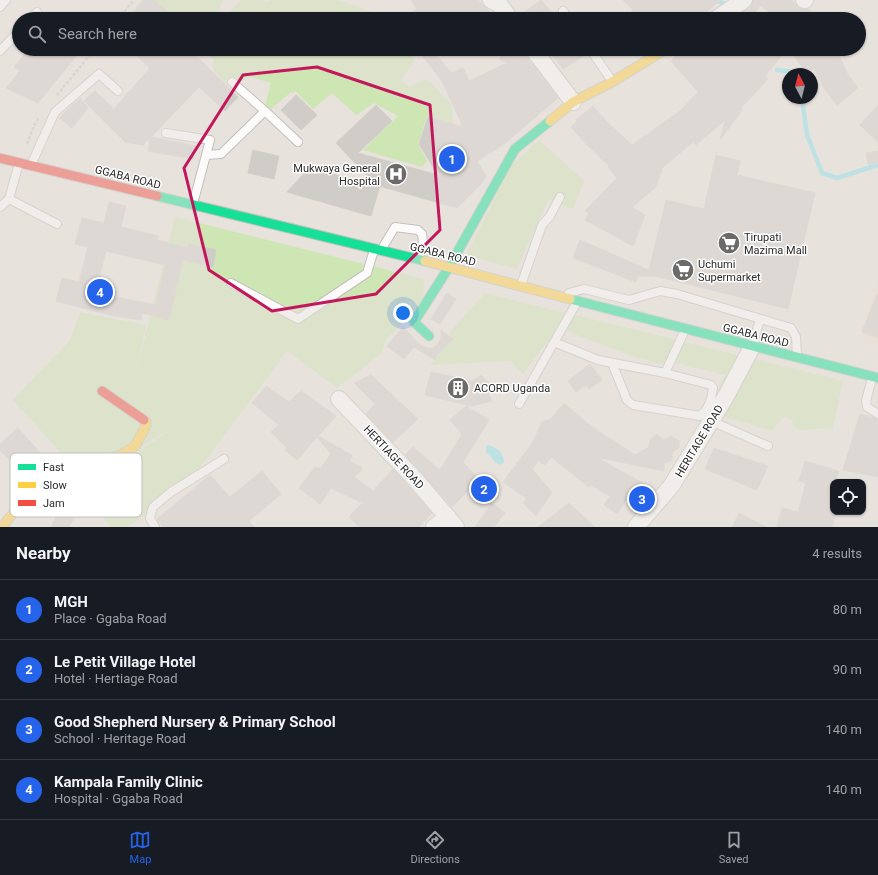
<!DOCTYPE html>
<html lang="en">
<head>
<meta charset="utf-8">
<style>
	body { margin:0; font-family:Roboto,sans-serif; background:#20242c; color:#f1f3f6 }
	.controls { position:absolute; right:12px; bottom:12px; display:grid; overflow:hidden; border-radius:8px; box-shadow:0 1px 3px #0004 }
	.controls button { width:36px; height:36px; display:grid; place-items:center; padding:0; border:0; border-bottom:1px solid #363941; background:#171b24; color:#f1f3f6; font:20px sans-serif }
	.compass { position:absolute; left:782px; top:68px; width:36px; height:36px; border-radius:50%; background:#171b24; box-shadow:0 1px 3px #0004; rotate:353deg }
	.you { position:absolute; left:403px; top:313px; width:14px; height:14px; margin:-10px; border:3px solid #fff; border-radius:50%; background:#1a73e8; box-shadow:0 0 0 6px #1a73e833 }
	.badge { display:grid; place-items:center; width:26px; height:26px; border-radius:50%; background:#2563eb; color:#fff; font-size:13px; font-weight:700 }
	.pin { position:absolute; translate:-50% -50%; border:2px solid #fff; box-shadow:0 1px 4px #0006 }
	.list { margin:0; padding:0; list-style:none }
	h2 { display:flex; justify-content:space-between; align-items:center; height:52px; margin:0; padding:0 16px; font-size:17px }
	h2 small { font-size:13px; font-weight:400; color:#9ea1a6 }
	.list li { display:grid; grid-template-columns:26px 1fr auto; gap:12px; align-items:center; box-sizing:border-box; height:60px; padding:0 16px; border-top:1px solid #363941 }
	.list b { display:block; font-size:15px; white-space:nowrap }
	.list p { margin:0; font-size:13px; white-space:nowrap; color:#9ea1a6 }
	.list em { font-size:13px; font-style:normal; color:#9ea1a6 }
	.icon { flex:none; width:22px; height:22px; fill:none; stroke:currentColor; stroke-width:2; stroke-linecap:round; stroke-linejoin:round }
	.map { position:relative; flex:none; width:878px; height:527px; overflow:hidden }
	.search { position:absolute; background:#171b24; box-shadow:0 1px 3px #0004; left:12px; right:12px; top:12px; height:44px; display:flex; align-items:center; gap:10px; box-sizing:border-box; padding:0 14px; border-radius:22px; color:#9ea1a6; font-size:15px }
	.sheet { height:292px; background:#171b24 }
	nav { display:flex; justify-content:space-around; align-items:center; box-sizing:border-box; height:56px; border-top:1px solid #363941; background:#171b24; font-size:11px; color:#9ea1a6 }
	nav a { display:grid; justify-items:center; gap:2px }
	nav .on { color:#2563eb }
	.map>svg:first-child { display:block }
</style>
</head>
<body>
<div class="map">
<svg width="878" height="527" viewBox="0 0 878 527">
	<rect width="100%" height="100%" fill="#e8e2dd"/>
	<path fill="#ece0d1" d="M878 280V346L857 339Z"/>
	<path fill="#cee5b4" d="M142 0H223L215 19H125Z
		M241 0H263L268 3 271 0H339L390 19H223Z
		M204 49H403L415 60 401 80 409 87 427 79 451 104 453 123 427 116 418 144 427 161 422 167 363 150 398 116 374 103 356 115 332 93 313 109 296 92 290 93 271 109 265 106 271 83 248 76 232 89 213 70 214 59 204 51Z
		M539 140 584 181 573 209 548 200 517 269 466 255 511 166Z
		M175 217 424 279 423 302 385 341 382 353 337 388 287 351 184 489 127 527H110L83 488 164 434 149 421 162 433 83 486 60 452 13 400 70 340 80 312 146 325 135 377Z
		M485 293 565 313 557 329 523 374 511 361 430 365 452 339 450 332Z
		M575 315 843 381 833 428 800 430 792 425 793 420 783 417 772 431 722 416 726 405 714 395 725 375 673 362 660 364 632 356 566 331Z"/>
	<path fill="#8ce1ee" d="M489 445C498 448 503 452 504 462L501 465 496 463 486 452V446Z"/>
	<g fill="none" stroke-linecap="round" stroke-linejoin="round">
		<path stroke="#8ce1ee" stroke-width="4.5" d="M716 0 728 6
			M777 70 794 72 795 74
			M802 98 807 135 822 173 837 178 878 165"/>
	</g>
	<path fill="#d0ccc8" stroke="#d3ceca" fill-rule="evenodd" d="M144 0H154L176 19H143L134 12Z
		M411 0H478L497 19H450L444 13 436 19H402L417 9Z
		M541 0 557 19H519V16Z
		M623 0H720L699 19H621L633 10Z
		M753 0H792L799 8 808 9 821 19H776L761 5 750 19H733L750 8Z
		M29 49H82L38 103 6 88 20 71 14 67Z
		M129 49H189L238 97 225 111 199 87 151 137 196 146 193 159 148 151 150 138 143 145 125 142 84 101 95 91 114 109 150 68Z
		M417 49H432L451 73 463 68 469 81 507 63 500 60V53L508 49H524L525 55 558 98 504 144 477 161 486 176 482 183 457 208 376 185 336 143 376 105 392 121 358 153 438 175 419 144 428 117 463 127 442 81Z
		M548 49H585L587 54 563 69Z
		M678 49H787L765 76 768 79 741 108 743 109 720 140 725 120 696 145 693 142 661 169 662 171 655 188 632 207 645 215 633 246 585 220 589 213 585 211 617 178 608 167 609 166 586 144 571 127 577 121 576 120 593 106 607 122 632 145 680 111 698 92 671 61 677 55Z
		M788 49H836L848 75 858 88 837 105 825 90 814 68 808 74Z
		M296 95 317 115 301 130 281 110Z
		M80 98 88 108 72 128 59 118Z
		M878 105V142L860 125Z
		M253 150 279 156 274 179 248 173Z
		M878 151V163L868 164 866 153Z
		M716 155 740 161 737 175 815 193 788 309 655 276H638L636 282 573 258 580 240 649 270 666 200 704 209Z
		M309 168 380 186 371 216 287 192Z
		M109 202 126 206 121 227 158 236 157 240 188 248 189 244 216 250 213 267 183 260 169 320 142 313 141 320 110 315 56 301 62 278 79 282 88 247 75 244 82 218 104 223ZM106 251 165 265 156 305 115 297 116 291 107 289 109 281 99 278Z
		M447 293 456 299 440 324 431 319Z
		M877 294H878V338L862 332Z
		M403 327 420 345 427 348H433L438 344 441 338V330L453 339 437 355 435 360 414 347 404 359 387 346Z
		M590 364 602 380 589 389 586 385 576 392 568 381Z
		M431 372 472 381 481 375 490 384 488 392 492 401 472 406 425 395Z
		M371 375 418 419 393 442 366 414 375 404 354 383Z
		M266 386 289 402 301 391 336 416 318 436 352 455 350 461 363 469 354 477 373 491 393 469 432 513 419 527H359L349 517 362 503 331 488 320 504 299 488 315 467 320 469 331 454 317 437 297 460 285 450 287 448 271 432 279 425 252 403Z
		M564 403 592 427 635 455 649 447 650 439 657 435 664 440 671 436 679 441V448L672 452V460L664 463V471L596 457 655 490 642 505 628 497 617 514 604 505 610 496 591 485 589 487 551 457 545 465 538 461 532 469 552 492 536 516 523 503 527 499 503 482 533 442 542 422 551 419Z
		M466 406 489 420 463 462 479 480 452 507 405 455 413 447 440 470 462 434 450 420Z
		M860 414 878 419V477L843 470Z
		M18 428 45 458 25 476 0 450V444Z
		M714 448 768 466 757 490 705 469Z
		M805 461 839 471 836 482H833V512H836L832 527H777L782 508 798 512 806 483 799 481Z
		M262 471 281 494 249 521 254 527H163L157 519 210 475 230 497Z
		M64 488 77 496 67 512 75 516 69 527H51L56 517 51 514Z
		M492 503 505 513 494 527H475Z
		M569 503 595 527H538Z
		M739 513 766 527H732Z"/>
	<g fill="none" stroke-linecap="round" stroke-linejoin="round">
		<g stroke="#c1bfbf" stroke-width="10">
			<path id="lane" d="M0 7 6 0
				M563 11 569 19
				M31 19 37 12
				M590 49 612 81
				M0 51 19 31
				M232 82 265 111
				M166 133 210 140 193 204
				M206 155 221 154 265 111 298 142
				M31 165 55 112 99 74 118 91
				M9 199 57 224
				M0 207 9 199 19 163
				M381 250 395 227 418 230 422 234 423 242 419 259
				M231 283 298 319 367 273 374 250
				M521 285 542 225 550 216 560 197
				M569 293 584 289 629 300 660 291 677 294 791 328 796 337 797 356
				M554 342 598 360 665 373 711 385 713 388C712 398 708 410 700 416L633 405 627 400 612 363
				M752 347 760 319
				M665 373 685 330
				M872 378 866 401 867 407 878 414
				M519 404 577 302
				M711 421 768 446
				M155 527 150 518 153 507 171 492 224 459"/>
		</g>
		<g stroke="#c1bfbf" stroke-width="18">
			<path id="street" d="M491 0 500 5 510 19
				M804 0H805
				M716 19 744 0
				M533 49 573 102
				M339 399 415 479 456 527
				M434 527 448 517
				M636 527 672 485 725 398 752 347"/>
		</g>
		<g stroke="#c1bfbf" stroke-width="11">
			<path id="fast" d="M157 196 425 261
				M570 299 878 378
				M429 336 414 322 449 267 515 149 550 121"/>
		</g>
		<g stroke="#c1bfbf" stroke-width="11">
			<path id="slow" d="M550 121 573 102 612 82 666 49
				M425 261 570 299
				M2 527 28 495 59 471 75 470 121 455 135 446 146 426V422L144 420"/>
		</g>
		<g stroke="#c1bfbf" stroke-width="11">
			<path id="jam" d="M0 158 157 196
				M102 391 144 420"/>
		</g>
		<path stroke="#c6c5c5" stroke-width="2.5" stroke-dasharray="3 2" stroke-linecap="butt" d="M118 19 134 0
			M57 95 95 49
			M27 144 34 125 39 118"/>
		<use href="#lane" stroke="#fcfbfa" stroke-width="8"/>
		<use href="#street" stroke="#fcfbfa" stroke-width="16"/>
		<use href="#fast" stroke="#16e098" stroke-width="9"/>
		<use href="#slow" stroke="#ffcf43" stroke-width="9"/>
		<use href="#jam" stroke="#f24e42" stroke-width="9"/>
	</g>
	<path d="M0 0H878V527H0ZM317 67 430 105 440 230 376 294 272 311 209 270 184 168 243 75Z" fill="#e8e2dd" fill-opacity=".55" fill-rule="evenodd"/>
	<path fill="none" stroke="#c2185b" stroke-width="3" stroke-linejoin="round" d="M317 67 430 105 440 230 376 294 272 311 209 270 184 168 243 75Z"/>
	<defs>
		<g id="hospital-disc" transform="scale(1.15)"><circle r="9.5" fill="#6c6a68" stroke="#fff"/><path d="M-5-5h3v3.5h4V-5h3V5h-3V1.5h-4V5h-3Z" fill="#fff"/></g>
		<g id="supermarket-disc" transform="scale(1.15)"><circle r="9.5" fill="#6c6a68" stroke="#fff"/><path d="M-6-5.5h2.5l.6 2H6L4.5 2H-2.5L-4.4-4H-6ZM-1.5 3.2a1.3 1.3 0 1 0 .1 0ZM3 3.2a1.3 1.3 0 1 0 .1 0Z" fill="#fff"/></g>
		<g id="building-disc" transform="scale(1.15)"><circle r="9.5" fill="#6c6a68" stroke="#fff"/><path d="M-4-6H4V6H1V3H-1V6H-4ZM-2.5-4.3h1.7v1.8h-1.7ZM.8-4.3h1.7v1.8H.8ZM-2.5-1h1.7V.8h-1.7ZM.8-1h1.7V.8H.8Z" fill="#fff"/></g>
	</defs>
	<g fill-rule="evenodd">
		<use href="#hospital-disc" x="396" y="174"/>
		<use href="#supermarket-disc" x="729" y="243"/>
		<use href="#supermarket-disc" x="683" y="270"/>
		<use href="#building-disc" x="458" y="388"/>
	</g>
	<g text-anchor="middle" stroke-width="3" stroke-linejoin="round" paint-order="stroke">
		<g font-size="11" fill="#292929" stroke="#fff" text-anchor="start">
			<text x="380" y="172" text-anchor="end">Mukwaya General<tspan x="380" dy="13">Hospital</tspan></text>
			<text x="744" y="241">Tirupati<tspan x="744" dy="13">Mazima Mall</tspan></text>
			<text x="698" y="268">Uchumi<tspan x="698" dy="13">Supermarket</tspan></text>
			<text x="474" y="392">ACORD Uganda</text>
		</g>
		<g font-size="11" fill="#292929" stroke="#fff">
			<text transform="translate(128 177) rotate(14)" y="4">GGABA ROAD</text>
			<text transform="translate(443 254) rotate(14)" y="4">GGABA ROAD</text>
			<text transform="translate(756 335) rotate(14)" y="4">GGABA ROAD</text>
			<text transform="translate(699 441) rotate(-59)" y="4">HERITAGE ROAD</text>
			<text transform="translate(394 457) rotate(47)" y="4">HERTIAGE ROAD</text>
		</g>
	</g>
	<rect x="10" y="453" width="132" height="64" rx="6" fill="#fff" stroke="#bfbfbf" stroke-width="1"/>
	<rect x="18" y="464" width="18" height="6" fill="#16e098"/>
	<rect x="18" y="482" width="18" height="6" fill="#ffcf43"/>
	<rect x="18" y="500" width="18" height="6" fill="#f24e42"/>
	<g font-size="11" fill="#292929">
		<text x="43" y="471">Fast</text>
		<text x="43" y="489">Slow</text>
		<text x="43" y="507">Jam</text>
	</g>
</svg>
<div class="controls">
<button><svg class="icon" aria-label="locate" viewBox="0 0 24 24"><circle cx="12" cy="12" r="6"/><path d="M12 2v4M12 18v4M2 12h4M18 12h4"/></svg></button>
</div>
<svg class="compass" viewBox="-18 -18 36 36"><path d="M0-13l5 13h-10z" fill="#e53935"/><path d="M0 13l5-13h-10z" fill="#9ea1a6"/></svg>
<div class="you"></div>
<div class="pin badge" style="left:452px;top:159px">1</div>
<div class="pin badge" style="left:484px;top:489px">2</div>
<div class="pin badge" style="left:642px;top:499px">3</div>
<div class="pin badge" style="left:100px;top:292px">4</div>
<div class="search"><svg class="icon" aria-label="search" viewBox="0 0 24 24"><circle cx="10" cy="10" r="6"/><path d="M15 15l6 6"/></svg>Search here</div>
</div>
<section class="sheet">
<h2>Nearby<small>4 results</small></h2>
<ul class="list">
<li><span class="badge">1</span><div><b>MGH</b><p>Place · Ggaba Road</p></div><em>80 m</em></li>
<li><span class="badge">2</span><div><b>Le Petit Village Hotel</b><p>Hotel · Hertiage Road</p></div><em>90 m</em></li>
<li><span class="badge">3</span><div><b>Good Shepherd Nursery &amp; Primary School</b><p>School · Heritage Road</p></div><em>140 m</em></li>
<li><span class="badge">4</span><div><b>Kampala Family Clinic</b><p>Hospital · Ggaba Road</p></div><em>140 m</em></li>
</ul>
</section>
<nav>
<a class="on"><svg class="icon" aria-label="map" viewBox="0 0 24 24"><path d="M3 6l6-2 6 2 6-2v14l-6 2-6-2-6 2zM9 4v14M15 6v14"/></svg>Map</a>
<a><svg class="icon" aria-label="directions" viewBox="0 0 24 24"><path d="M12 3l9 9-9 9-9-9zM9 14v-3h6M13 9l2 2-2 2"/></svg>Directions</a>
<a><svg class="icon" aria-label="saved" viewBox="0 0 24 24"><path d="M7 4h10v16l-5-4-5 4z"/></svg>Saved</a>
</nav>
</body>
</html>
